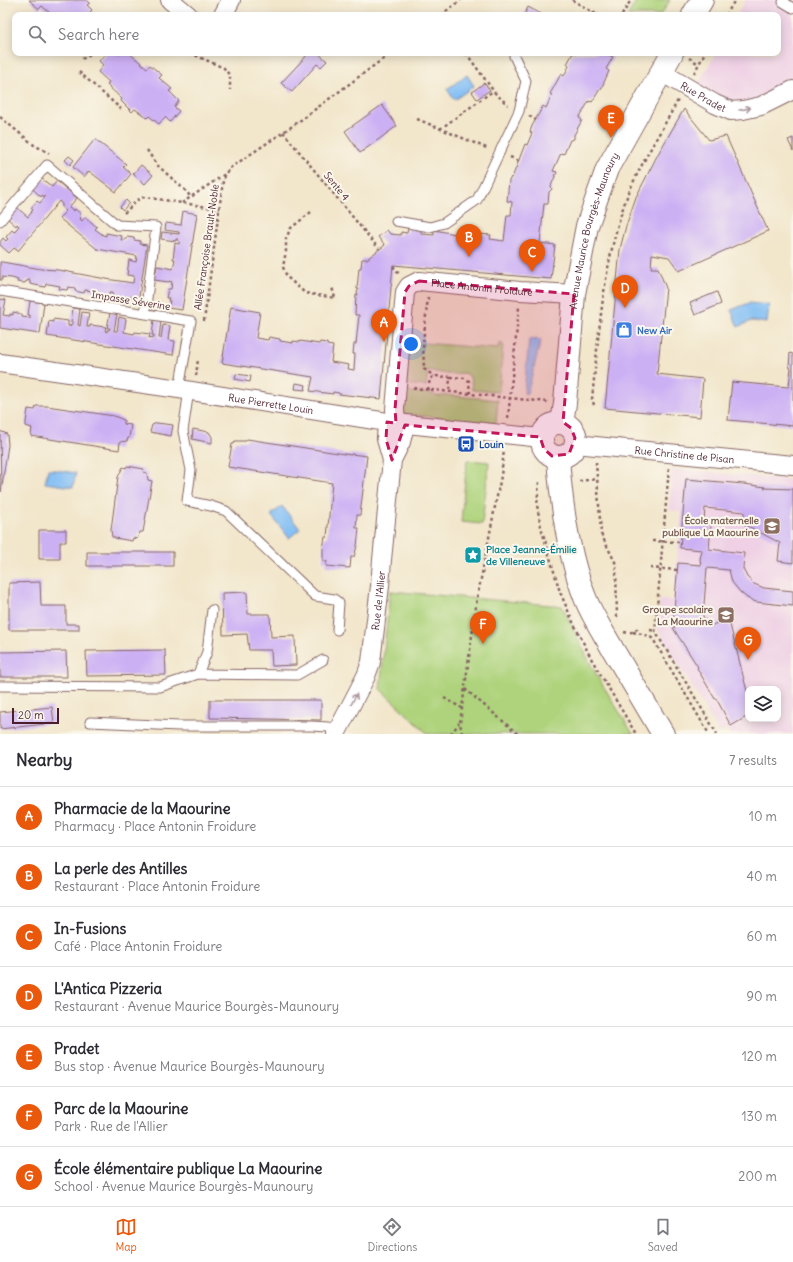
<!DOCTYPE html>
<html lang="en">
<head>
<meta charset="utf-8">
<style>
	body { margin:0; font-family:Delius,sans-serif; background:#f2f2f3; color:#2b2b33 }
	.controls { position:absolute; right:12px; bottom:12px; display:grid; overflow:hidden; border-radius:8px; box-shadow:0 2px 10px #0003 }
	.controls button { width:36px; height:36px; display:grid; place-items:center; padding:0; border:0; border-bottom:1px solid #e1e1e2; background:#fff; color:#2b2b33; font:20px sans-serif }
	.scale { position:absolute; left:12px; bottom:10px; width:47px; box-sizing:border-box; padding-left:4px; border:2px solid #4a1f2b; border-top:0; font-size:11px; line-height:14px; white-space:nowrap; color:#4a1f2b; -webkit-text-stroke:3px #fbf7ec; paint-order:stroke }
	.you { position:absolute; left:411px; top:344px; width:14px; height:14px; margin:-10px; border:3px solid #fff; border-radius:50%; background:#1a73e8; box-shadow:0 0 0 6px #1a73e833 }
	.badge { display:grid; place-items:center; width:26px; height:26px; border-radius:50%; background:#ea580c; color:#fff; font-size:13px; font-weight:700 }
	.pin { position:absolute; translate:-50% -33px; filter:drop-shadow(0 1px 2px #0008) }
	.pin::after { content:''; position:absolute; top:21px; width:14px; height:12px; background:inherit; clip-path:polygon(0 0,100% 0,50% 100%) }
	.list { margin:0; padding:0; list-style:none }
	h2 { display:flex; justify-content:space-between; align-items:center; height:52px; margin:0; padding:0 16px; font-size:17px }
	h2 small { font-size:13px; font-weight:400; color:#7c7c81 }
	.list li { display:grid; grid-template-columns:26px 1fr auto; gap:12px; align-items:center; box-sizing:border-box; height:60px; padding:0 16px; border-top:1px solid #e1e1e2 }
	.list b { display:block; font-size:15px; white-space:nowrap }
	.list p { margin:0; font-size:13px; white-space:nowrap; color:#7c7c81 }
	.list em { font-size:13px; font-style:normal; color:#7c7c81 }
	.icon { flex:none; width:22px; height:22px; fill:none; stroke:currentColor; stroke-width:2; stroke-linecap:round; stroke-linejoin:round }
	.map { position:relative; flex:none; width:793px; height:734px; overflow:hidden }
	.search { position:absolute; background:#fff; box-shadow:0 2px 10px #0003; left:12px; right:12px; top:12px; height:44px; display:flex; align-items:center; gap:10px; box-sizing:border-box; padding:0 14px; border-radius:8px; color:#7c7c81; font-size:15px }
	.sheet { height:472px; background:#fff }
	nav { display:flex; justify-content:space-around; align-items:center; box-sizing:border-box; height:56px; border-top:1px solid #e1e1e2; background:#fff; font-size:11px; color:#7c7c81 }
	nav a { display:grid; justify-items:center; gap:2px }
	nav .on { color:#ea580c }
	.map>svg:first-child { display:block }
</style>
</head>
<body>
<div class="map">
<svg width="793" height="734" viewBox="0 0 793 734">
	<rect width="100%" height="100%" fill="#fbf7ec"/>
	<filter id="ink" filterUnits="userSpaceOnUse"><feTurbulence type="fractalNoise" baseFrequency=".025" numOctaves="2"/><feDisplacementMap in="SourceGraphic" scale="8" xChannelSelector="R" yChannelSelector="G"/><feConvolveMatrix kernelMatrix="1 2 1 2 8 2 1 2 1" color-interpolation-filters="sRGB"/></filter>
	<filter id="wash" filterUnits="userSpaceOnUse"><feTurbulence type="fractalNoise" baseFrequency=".012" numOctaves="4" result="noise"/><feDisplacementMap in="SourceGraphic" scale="16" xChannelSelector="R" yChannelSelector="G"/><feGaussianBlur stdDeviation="0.9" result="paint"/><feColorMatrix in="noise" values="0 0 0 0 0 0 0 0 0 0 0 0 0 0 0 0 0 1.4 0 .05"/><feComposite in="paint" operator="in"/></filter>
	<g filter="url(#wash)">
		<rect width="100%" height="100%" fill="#f2e6cb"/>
		<path fill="#efd0e5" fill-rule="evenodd" d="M746 0H793V84L763 99 734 106 697 86 716 53H778V15H737Z
			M672 469 793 480V734H730L727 729 719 733 658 630 660 600H673L682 512 669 510ZM748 689H778V719H748Z"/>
		<path fill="#aed37c" stroke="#7c7954" d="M637 0H670L661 15H628Z
			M409 342 498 349 499 344H503L499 392 472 390C471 366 463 375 447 374 440 373 434 371 428 370L426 386 405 384Z
			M404 392C412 392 420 392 427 393 436 395 436 398 446 395L498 400 496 423 401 414Z
			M467 460 489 462 482 524 461 522Z
			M390 591 562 606 594 671 633 734H428L380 689Z"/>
		<path fill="#81bef4" stroke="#666e90" d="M467 75 474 86 454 100 447 89Z
			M749 303 769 305 767 323 751 321 738 327 731 310Z
			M529 339 541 340 527 394 524 393Z
			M48 469 76 473 73 487 45 483Z
			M282 506 300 529 289 538 271 515Z"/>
		<g id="blocks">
			<path fill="#ccb0f4" d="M29 0H87L90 3 87 5 92 10 88 15H52L42 6 39 9Z
				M528 7 543 15H524Z
				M106 53H129L147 68 150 65 162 75 159 78 172 89 169 91 179 101 174 107 179 111 170 122 165 117 159 124 149 116 147 118 135 109 132 112 121 101 122 99 107 85 109 82 98 72 103 65 99 61Z
				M309 53H318L327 61 321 67 317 64 292 92 281 83Z
				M573 53H605L613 57 606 69 609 71 601 89H600L592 102 589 101 579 118 582 120 574 135V139L570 140 564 154 561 153 553 171 557 172 551 186 552 189 549 192 548 204H544L540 243 555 245 551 279 393 265 381 399 339 394V393L333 392V394L310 391 313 377 222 363 231 307 260 312 256 338 268 340 269 337 280 339V341L293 343V341L300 342V341L319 344 320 342 327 343V345L333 346 331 362 349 365 348 369 354 370 355 354H353L354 344H356L359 315H355L356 295H358L357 292 359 289H357L359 268H361L362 259H367L385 245 378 237 387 230 390 234 401 235V232L407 233 408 228 421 229V234L434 235V230L477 238V234L491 235 490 239 504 241 507 215H511L512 202 507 201 509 181 511 177 512 178 525 144 527 145 532 133 530 132 532 126 543 106 546 108 552 95 550 94 561 74 564 76 569 66 567 64Z
				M484 83 490 90 477 99 472 92Z
				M382 105 397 126 360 153 345 131Z
				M684 109 709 140 726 136 768 231 679 271 669 257 652 254 651 268H658L666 288 657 374 703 379 700 417 605 408 620 249 626 226 636 197 658 154Z
				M793 138V151L788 140Z
				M95 139 126 164 123 167 131 174 116 192 89 171 84 177 73 167Z
				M69 156 74 160 70 165 65 160Z
				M141 165 153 175 145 184 133 174Z
				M40 177 52 187 57 181 77 198 69 207 74 211 75 209 81 214 79 216 81 218 80 219 82 221 85 217 97 227 95 229 103 235 106 236V233L122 236 121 240H124L126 239 127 237 134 238V240L140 241V244L147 245 139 297H128L127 299 112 297 113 292H110V294H108L107 296 100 295V293L94 291 85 290 84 293 75 291V288L68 287 67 290 59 289 60 286 49 284H46L45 287 30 284V280H28V281H26L25 283 17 282 18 280 12 278 2 277V280H0V262H2L41 269 58 270 106 279 133 283 134 276 127 275 129 260 136 262 137 256 97 249 59 218 66 211 62 208V204L59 201 18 251 14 248 9 253 0 245V242L3 238 6 241 8 239 6 237 12 230 14 232 19 226 17 224 16 226 6 217 15 206 28 217 32 212H31L33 210 31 208 37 201 40 203 45 197 42 195 41 197 31 187Z
				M126 200 129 203 123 210 120 207Z
				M183 211 197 214 182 310 168 308 170 301H168L169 298H166L168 289H171L172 282 169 281V282L154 280 157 266 173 269 175 259H173L175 243 179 244 180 242 178 241V239H176V241L161 239 162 232 179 234V232L165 230 166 223 181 225Z
				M717 292 721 304 695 315 690 303Z
				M0 299 6 300 3 315 10 316V314L13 315V312L22 314V317L30 318V315H28L30 301 44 303 40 334 0 328Z
				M73 308 80 309 78 325 80 326 82 312 89 313 87 327H90V325L106 327 105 331 107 332V330H109L110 328H107L110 313 117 314 114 331H117L119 317 126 319 124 332 134 334 135 332 150 334 149 338 154 337V335H152L154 320 161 321 159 338H161L163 325 170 326 168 340 175 341 173 355 47 336 49 321 53 322V319L68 321V326H70L71 324H73V322H71Z
				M790 353 793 354V426L728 420 732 382 788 387 789 386 791 368 789 367Z
				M236 374 251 376 250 382 235 379Z
				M296 383 306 385 305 390 295 389Z
				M36 406H47L114 416 124 420V424L131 425 129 438H128L127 441 120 442 119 450 31 436 32 428 26 426V422L28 409 35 410Z
				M157 423 173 425 171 436 150 432 152 425Z
				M193 429 209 432 212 437V443L192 439Z
				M0 431 7 434 8 445 1 492Z
				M247 439 351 455V454L367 456 360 515H357L356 528H359L357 546 354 557H351L350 568 326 566 327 561H323V549L325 537H327L332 483 228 467 232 444H234L235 441H246Z
				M127 466 144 469 143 472 147 473 148 480 152 481 143 532H140L137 539 133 538 132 541 115 538V537H112L111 530 118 477 123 467 126 468Z
				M686 479 744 484 765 487 764 488 793 489V563L778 561 780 543 744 524V512L705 508 704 521 708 522 711 526 709 549 744 553 743 569 747 577 754 584 764 588 793 591V606L756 602 747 598 740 592 732 582 729 570 707 568 703 616 709 627 728 617 748 695V716L731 726 716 698 715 699 697 668 698 667 673 628 675 627 673 623 678 563 701 565 700 559 702 550 680 548Z
				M39 530H66V542H60V559H39Z
				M87 552H173V566H87Z
				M40 582 41 606H66V624H79V630H9V583Z
				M247 592 248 614H270L271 637 295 636 296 665 272 666 271 650H249L247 634 223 635 222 593Z
				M165 650 166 675 87 676 86 651Z
				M66 651 67 677H0V652Z
				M210 700H321V720L210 718Z
				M52 707 54 723 0 729V712Z"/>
		</g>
	</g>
	<g filter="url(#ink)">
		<use href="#blocks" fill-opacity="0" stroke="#856563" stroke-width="1"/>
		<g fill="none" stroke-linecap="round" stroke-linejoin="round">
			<g stroke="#856563" stroke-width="11">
				<path id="lane" d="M785 0 783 2 793 8
					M0 221 47 165 117 225 156 227 145 314
					M396 221 430 227 444 223 477 200 519 111 526 81 514 56
					M0 291 191 321 179 389
					M189 390 183 431 191 470 187 501 211 506 226 511 315 596 334 599 339 603 337 630
					M198 674 207 652 212 610
					M0 686 160 687 198 674 297 675 323 660
					M90 722 179 726H312L328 727 338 731"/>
			</g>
			<g stroke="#856563" stroke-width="20">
				<g id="street">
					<path d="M170 0 188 15"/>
					<path d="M223 15 231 0"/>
					<path id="s1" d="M661 72 715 104 731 111 743 110 761 106 793 90"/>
					<path id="s2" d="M0 363 179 389 387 422 542 438"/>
					<path d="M387 422 386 439 392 460"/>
					<path id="s3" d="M396 423 395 409 405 292 409 286 419 281 520 291 574 294"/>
					<path id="s4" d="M575 444 793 465"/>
					<path id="s5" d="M336 734 366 676 371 662 380 586 382 560 392 460 401 442 405 425"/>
				</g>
			</g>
			<g stroke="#856563" stroke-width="24">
				<g id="secondary">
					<path d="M693 15 702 0"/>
					<path id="s6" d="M562 423 565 403 574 294 587 226 607 169 672 53"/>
					<circle cx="559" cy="440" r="17"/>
					<path d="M558 457C561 502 569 558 586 600 593 617 603 632 612 648 629 677 646 705 663 734"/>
				</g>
			</g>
			<path stroke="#856563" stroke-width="2.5" stroke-dasharray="3 3" stroke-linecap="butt" d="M572 0 598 15
				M441 15 461 0
				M622 15 631 0
				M726 15 735 0
				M190 53 224 68 230 76V90
				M466 53 495 93 508 105
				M689 58 699 64
				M82 59 92 53
				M79 72 121 109
				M694 73 705 53
				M529 116 536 120
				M0 117 34 145 49 153
				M417 119 489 149
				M440 129 493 91
				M283 132 379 249
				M147 150 156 164 187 192 191 198
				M510 157 519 161
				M182 203 225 174
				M311 212 291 228 286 238V251L283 267 287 277 305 293 335 298 332 287
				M124 213 140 198 145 197 220 209
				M393 266 399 274
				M428 297 423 343 424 369 434 376
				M204 321 223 181 226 173 230 168 294 125 391 53
				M196 376 198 359
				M450 377 465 378 469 381 470 394
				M413 388 548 402
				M428 390 430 379 434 376 450 377 449 392
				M594 405 592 399C599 333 603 266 625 202 638 167 660 134 678 100
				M508 418 519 307
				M596 462 601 534 616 564 617 619
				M669 468 655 631 717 734
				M579 481 597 479
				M539 482 537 505 541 527 560 592 572 620 592 660 636 734
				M652 541 680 542
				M650 568 677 570
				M650 630 655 631
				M624 632C630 634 634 631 639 628
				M633 632C640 634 647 634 653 639L709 734
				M465 689 518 734
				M444 698 462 708
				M451 734 459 723
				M462 734 460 723 477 599 501 476 504 450"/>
			<use href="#lane" stroke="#fff" stroke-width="9"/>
			<use href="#street" stroke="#fff" stroke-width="18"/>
			<use href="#secondary" stroke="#fff" stroke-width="22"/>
		</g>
		<defs><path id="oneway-shaft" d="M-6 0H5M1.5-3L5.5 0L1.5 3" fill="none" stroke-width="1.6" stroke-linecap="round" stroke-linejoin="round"/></defs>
		<g stroke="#ae9aa0">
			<use href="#oneway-shaft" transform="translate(745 109) rotate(-10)"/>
			<use href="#oneway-shaft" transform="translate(354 699) rotate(-63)"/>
		</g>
	</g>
	<path fill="#c2185b" fill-opacity="0.2" stroke="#c2185b" stroke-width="3" stroke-dasharray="8 5" stroke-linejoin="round" d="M419 281 574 294 563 422 571 428 575 438 569 454 552 456 544 449 540 437 405 425 392 460 386 439 387 422 396 423 395 409 405 292 409 286Z"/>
	<defs>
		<g id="shop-square" transform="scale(0.9)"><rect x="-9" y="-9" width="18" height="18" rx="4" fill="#3f7fe0" stroke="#fbf7ec"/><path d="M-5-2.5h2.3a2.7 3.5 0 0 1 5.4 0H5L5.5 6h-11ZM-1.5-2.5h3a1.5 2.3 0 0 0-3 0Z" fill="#fff"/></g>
		<g id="bus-square" transform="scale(0.9)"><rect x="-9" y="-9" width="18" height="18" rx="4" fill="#1a4fb4" stroke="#fbf7ec"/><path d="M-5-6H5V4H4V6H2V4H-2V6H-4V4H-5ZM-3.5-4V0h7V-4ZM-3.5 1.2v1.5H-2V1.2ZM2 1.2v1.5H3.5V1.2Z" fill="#fff"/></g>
		<g id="school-square" transform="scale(0.9)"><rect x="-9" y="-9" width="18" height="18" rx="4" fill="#8d6e63" stroke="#fbf7ec"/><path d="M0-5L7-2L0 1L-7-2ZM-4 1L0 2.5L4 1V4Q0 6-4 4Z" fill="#fff"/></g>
		<g id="sight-square" transform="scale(0.9)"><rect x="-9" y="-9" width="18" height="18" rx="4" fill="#0f9aa8" stroke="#fbf7ec"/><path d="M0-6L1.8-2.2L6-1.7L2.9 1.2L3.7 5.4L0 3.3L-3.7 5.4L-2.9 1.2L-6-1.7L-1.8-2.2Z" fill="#fff"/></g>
	</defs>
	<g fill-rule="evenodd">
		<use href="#shop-square" x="624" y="330"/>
		<use href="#bus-square" x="466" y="444"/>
		<use href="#school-square" x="772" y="526"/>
		<use href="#sight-square" x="473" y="555"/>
		<use href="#school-square" x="726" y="615"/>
	</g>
	<g text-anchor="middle" stroke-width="4" stroke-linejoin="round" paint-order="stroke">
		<g font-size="10" fill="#4a1f2b" stroke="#fbf7ec">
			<text dy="4" stroke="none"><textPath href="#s1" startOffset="49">Rue Pradet</textPath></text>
			<text transform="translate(337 186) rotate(51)" y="4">Sente 4</text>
			<text dy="4" stroke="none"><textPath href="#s6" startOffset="196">Avenue Maurice Bourgès-Maunoury</textPath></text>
			<text transform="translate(206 247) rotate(-82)" y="4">Allée Françoise Brault-Noble</text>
			<text dy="4" stroke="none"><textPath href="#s3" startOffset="213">Place Antonin Froidure</textPath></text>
			<text transform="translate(131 300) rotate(9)" y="4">Impasse Séverine</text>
			<text dy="4" stroke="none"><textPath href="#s2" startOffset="274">Rue Pierrette Louin</textPath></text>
			<text dy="4" stroke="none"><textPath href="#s4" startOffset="110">Rue Christine de Pisan</textPath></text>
			<text dy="4" stroke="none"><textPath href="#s5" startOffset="142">Rue de l'Allier</textPath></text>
		</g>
		<g font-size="10" font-weight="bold" fill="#366cbe" stroke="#fbf7ec" text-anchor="start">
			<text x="637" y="334">New Air</text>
		</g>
		<g font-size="10" font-weight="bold" fill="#164399" stroke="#fbf7ec" text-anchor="start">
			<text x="479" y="448">Louin</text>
		</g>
		<g font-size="10" font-weight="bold" fill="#785e54" stroke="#fbf7ec" text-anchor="end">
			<text x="759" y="524">École maternelle<tspan x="759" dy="12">publique La Maourine</tspan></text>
			<text x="713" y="613">Groupe scolaire<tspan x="713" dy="12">La Maourine</tspan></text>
		</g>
		<g font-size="10" font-weight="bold" fill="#0d838f" stroke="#fbf7ec" text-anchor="start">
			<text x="486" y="553">Place Jeanne-Émilie<tspan x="486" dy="12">de Villeneuve</tspan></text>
		</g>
	</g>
</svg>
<div class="controls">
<button><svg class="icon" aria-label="layers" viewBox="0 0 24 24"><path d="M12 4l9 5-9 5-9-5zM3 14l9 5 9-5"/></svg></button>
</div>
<div class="scale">20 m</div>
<div class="you"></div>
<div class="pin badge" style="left:384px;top:342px">A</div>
<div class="pin badge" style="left:469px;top:257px">B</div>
<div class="pin badge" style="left:532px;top:272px">C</div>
<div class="pin badge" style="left:625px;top:308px">D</div>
<div class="pin badge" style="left:611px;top:138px">E</div>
<div class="pin badge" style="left:483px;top:644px">F</div>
<div class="pin badge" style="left:748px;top:660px">G</div>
<div class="search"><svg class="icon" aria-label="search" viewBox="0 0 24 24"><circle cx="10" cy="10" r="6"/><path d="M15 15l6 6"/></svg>Search here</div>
</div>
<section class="sheet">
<h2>Nearby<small>7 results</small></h2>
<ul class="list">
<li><span class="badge">A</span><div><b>Pharmacie de la Maourine</b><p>Pharmacy · Place Antonin Froidure</p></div><em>10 m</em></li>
<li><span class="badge">B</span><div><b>La perle des Antilles</b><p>Restaurant · Place Antonin Froidure</p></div><em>40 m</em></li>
<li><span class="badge">C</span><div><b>In-Fusions</b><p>Café · Place Antonin Froidure</p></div><em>60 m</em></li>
<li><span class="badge">D</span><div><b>L'Antica Pizzeria</b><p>Restaurant · Avenue Maurice Bourgès-Maunoury</p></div><em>90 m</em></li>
<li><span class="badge">E</span><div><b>Pradet</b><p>Bus stop · Avenue Maurice Bourgès-Maunoury</p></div><em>120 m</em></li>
<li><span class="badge">F</span><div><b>Parc de la Maourine</b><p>Park · Rue de l'Allier</p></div><em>130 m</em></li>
<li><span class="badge">G</span><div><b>École élémentaire publique La Maourine</b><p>School · Avenue Maurice Bourgès-Maunoury</p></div><em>200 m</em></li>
</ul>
</section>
<nav>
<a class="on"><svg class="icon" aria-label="map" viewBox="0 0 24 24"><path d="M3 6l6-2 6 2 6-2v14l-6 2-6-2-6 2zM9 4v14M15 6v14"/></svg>Map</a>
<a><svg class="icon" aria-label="directions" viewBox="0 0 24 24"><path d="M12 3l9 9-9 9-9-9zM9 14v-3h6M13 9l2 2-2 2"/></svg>Directions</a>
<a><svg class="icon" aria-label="saved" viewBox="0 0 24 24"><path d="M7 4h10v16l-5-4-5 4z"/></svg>Saved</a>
</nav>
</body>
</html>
